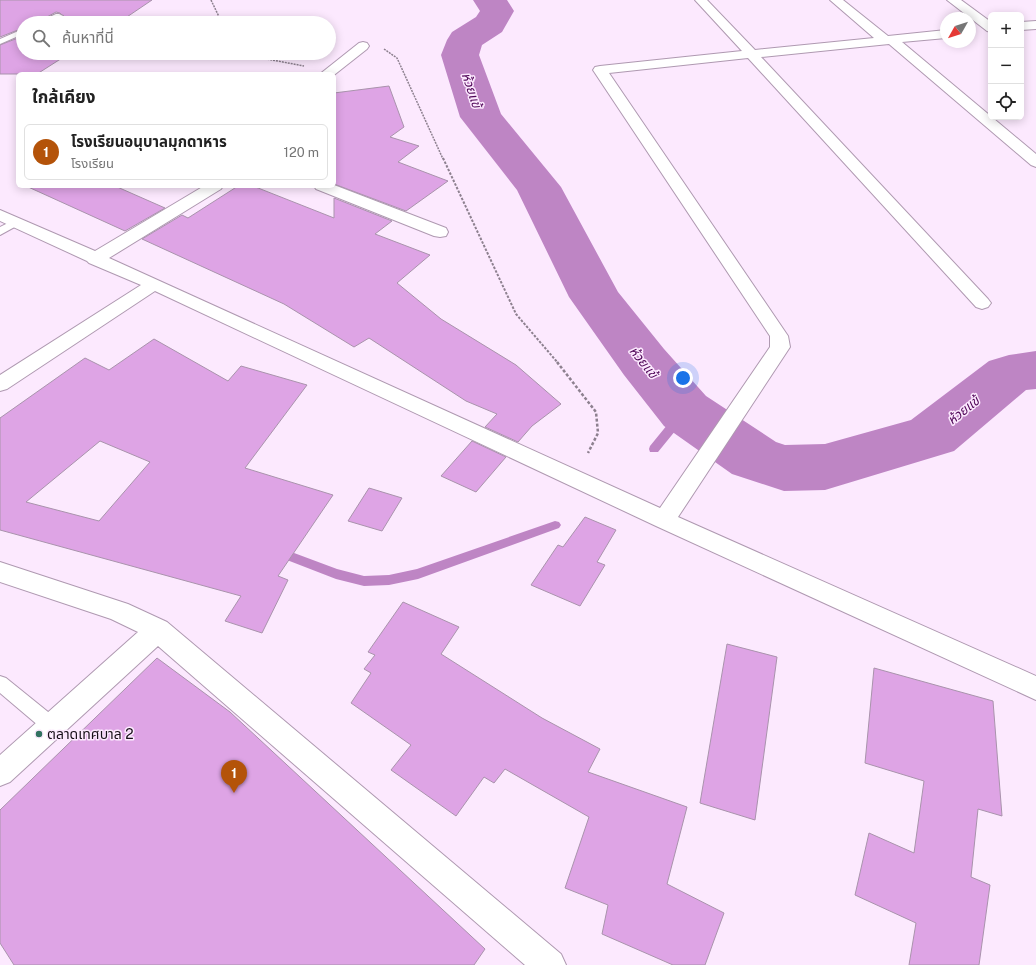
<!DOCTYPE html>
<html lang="th">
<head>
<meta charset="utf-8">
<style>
	body { margin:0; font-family:"Public Sans","Noto Sans Thai",sans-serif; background:#f2f2f2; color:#222 }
	.controls { position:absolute; right:12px; top:12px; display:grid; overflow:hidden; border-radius:6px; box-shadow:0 2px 10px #0003 }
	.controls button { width:36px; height:36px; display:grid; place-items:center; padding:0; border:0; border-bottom:1px solid #e0e0e0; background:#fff; color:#222; font:20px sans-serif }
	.compass { position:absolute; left:940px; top:12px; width:36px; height:36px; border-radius:50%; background:#fff; box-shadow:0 2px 10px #0003; rotate:231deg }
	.you { position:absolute; left:683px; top:378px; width:14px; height:14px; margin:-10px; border:3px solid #fff; border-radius:50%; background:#1a73e8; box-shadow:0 0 0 6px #1a73e833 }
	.badge { display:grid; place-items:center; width:26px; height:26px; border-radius:50%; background:#b45309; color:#fff; font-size:13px; font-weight:700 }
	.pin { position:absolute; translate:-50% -33px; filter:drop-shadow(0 1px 2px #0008) }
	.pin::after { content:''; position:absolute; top:21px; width:14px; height:12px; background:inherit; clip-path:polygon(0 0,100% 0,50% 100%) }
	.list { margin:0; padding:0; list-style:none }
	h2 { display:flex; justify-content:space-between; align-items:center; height:52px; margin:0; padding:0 16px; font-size:17px }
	h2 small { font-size:13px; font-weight:400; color:#767676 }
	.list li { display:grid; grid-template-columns:26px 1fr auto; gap:12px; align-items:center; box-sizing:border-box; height:56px; margin:0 8px 8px; padding:0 8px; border:1px solid #e0e0e0; border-radius:6px }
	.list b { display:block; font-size:15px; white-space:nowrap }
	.list p { margin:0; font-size:13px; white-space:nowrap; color:#767676 }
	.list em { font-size:13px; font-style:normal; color:#767676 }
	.icon { flex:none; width:22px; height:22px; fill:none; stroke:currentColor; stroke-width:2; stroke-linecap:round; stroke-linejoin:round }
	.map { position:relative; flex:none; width:1036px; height:965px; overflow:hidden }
	.search { position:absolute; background:#fff; box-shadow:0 2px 10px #0003; left:16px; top:16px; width:320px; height:44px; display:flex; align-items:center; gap:10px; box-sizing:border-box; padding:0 14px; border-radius:22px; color:#767676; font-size:15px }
	.panel { position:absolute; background:#fff; box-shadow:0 2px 10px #0003; left:16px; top:72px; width:320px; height:116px; border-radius:6px }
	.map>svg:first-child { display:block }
</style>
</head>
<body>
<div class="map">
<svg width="1036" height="965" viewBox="0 0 1036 965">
	<rect width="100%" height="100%" fill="#fce9fe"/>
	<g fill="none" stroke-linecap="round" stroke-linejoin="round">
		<path fill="#be85c4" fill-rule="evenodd" d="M685 407 689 408 690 411 689 414 658 452H650L649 449 650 446 681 408Z
			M555 521 559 522 561 525 559 528 418 579 389 585 364 586 336 579 274 555 272 552 274 549 278 547 337 569 364 576 389 575 417 569Z"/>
		<path fill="#be85c4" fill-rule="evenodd" d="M473 0H507L514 11 502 32 482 45 479 55 501 114 561 187 618 292 664 349 706 396 776 442 785 445 825 444 911 420 989 361 1009 355 1036 351V389L1026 390 954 451 825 490 784 491 732 474 664 426 624 375 569 297 517 190 460 117 441 55 447 40 452 32 476 17 480 11Z"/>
	</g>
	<path fill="#dea4e5" stroke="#a993ac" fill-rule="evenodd" d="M0 0H152L118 23H52L64 17 60 13 56 12 36 23H23V28L0 37Z
		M23 36V53H70L37 74H0V45Z
		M389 86 404 127 390 137 419 146 398 162 448 181 406 211 334 184V93Z
		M26 186H115L165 208 125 231Z
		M238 186H253L334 218V198L392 221 375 234 430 255 397 283 441 319 516 365 561 404 532 426 518 442 485 427 497 414 466 401 369 338 354 347 284 304 142 239 182 215 188 218Z
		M154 339 228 381 241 366 307 385 245 468 333 495 278 576 288 580 262 633 225 621 241 596 0 530V418L85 358 109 370ZM100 441 150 462 99 521 26 502Z
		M472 441 506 457 476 492 441 476Z
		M369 488 402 498 382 531 348 521Z
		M585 517 616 530 597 562 605 565 580 606 531 585 558 545 563 547Z
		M403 602 459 627 441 654 542 718 600 749 588 772 687 807 667 884 724 913 705 965H673L602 934 608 905 565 888 589 817 505 769 494 783 484 777 456 816 391 770 411 745 351 703 371 673 364 669 375 655 368 652Z
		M727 644 777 657 755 820 700 803Z
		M157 658 230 712 485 949 474 965H14L0 943V810Z
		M874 668 993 701 1002 816 978 809 971 877 990 885 979 965H909L916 923 855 895 869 833 914 853 924 781 865 763Z"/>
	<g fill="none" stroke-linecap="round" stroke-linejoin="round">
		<g stroke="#af99b1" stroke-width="2">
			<path id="service" d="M56 14H59L63 16 48 23H37Z
				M23 29V34L0 44V39Z
				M16 219 21 222 20 224 0 235V227Z
				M0 676 6 678 58 720 61 726 58 732 52 734 46 732 0 693Z"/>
		</g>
		<g stroke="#af99b1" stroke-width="2">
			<path id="minor" d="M695 0H707L755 50 874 38 830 0H843L888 36 946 30V38L902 42 1036 154V167L1031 165 889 44 761 57 988 299 991 303 988 307 982 309 976 307 748 58 609 73 788 336 790 347 678 517 1036 676V700L656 526 155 291 7 389 0 391V375L141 285 89 263 87 261 0 221V210L95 251 204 186H223L221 189 109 258 660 508 770 347V336L593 70 595 67 600 66 742 51Z
				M947 0H961L991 22V32L987 31Z
				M1036 21V29L1021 30V22Z
				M363 42 367 43 369 46 367 49 334 75 320 74 359 43Z
				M334 185 446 228 448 232 446 236 440 237 434 236 316 189 314 186Z
				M0 562 128 604 167 622 561 954 566 965H525L158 646 10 782 0 786V755L138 632 111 619 0 582Z"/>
		</g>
		<path stroke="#8d808f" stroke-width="1.5" stroke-dasharray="2 1" stroke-linecap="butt" d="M211 0 222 23
			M384 49 397 58 443 159
			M244 53 251 56 304 66"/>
		<path stroke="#8d808f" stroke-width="2" stroke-dasharray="2.5 1.5" stroke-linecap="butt" d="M443 158 516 314 558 363"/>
		<path stroke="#8d808f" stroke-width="2.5" stroke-dasharray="3 2" stroke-linecap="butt" d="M557 362 596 412 598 433 588 453"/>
		<use href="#service" fill="#fff" fill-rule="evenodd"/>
		<use href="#minor" fill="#fff" fill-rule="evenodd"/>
	</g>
	<circle fill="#327261" stroke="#fce9fe" stroke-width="1.5" cx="39" cy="734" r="4"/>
	<g text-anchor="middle" stroke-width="3" stroke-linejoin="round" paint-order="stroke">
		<g font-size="13" font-style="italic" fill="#4e0456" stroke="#fce9fe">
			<text transform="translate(472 90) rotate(71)" y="5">ห้วยแข้</text>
			<text transform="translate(644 362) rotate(51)" y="5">ห้วยแข้</text>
			<text transform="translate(963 410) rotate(-39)" y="5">ห้วยแข้</text>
		</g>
		<g font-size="14" fill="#170f18" stroke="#fce9fe" text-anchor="start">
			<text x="47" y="739">ตลาดเทศบาล 2</text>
		</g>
	</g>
</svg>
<div class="controls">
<button>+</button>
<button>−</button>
<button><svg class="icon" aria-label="locate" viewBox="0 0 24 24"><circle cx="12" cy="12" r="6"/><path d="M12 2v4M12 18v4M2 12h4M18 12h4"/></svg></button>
</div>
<svg class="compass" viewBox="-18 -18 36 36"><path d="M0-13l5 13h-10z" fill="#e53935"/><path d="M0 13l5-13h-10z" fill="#767676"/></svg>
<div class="you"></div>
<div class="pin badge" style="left:234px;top:793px">1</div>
<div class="search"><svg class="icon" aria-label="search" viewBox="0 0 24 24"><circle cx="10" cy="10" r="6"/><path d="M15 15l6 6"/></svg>ค้นหาที่นี่</div>
<section class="panel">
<h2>ใกล้เคียง<small></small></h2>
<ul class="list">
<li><span class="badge">1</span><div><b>โรงเรียนอนุบาลมุกดาหาร</b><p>โรงเรียน</p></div><em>120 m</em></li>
</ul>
</section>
</div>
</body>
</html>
